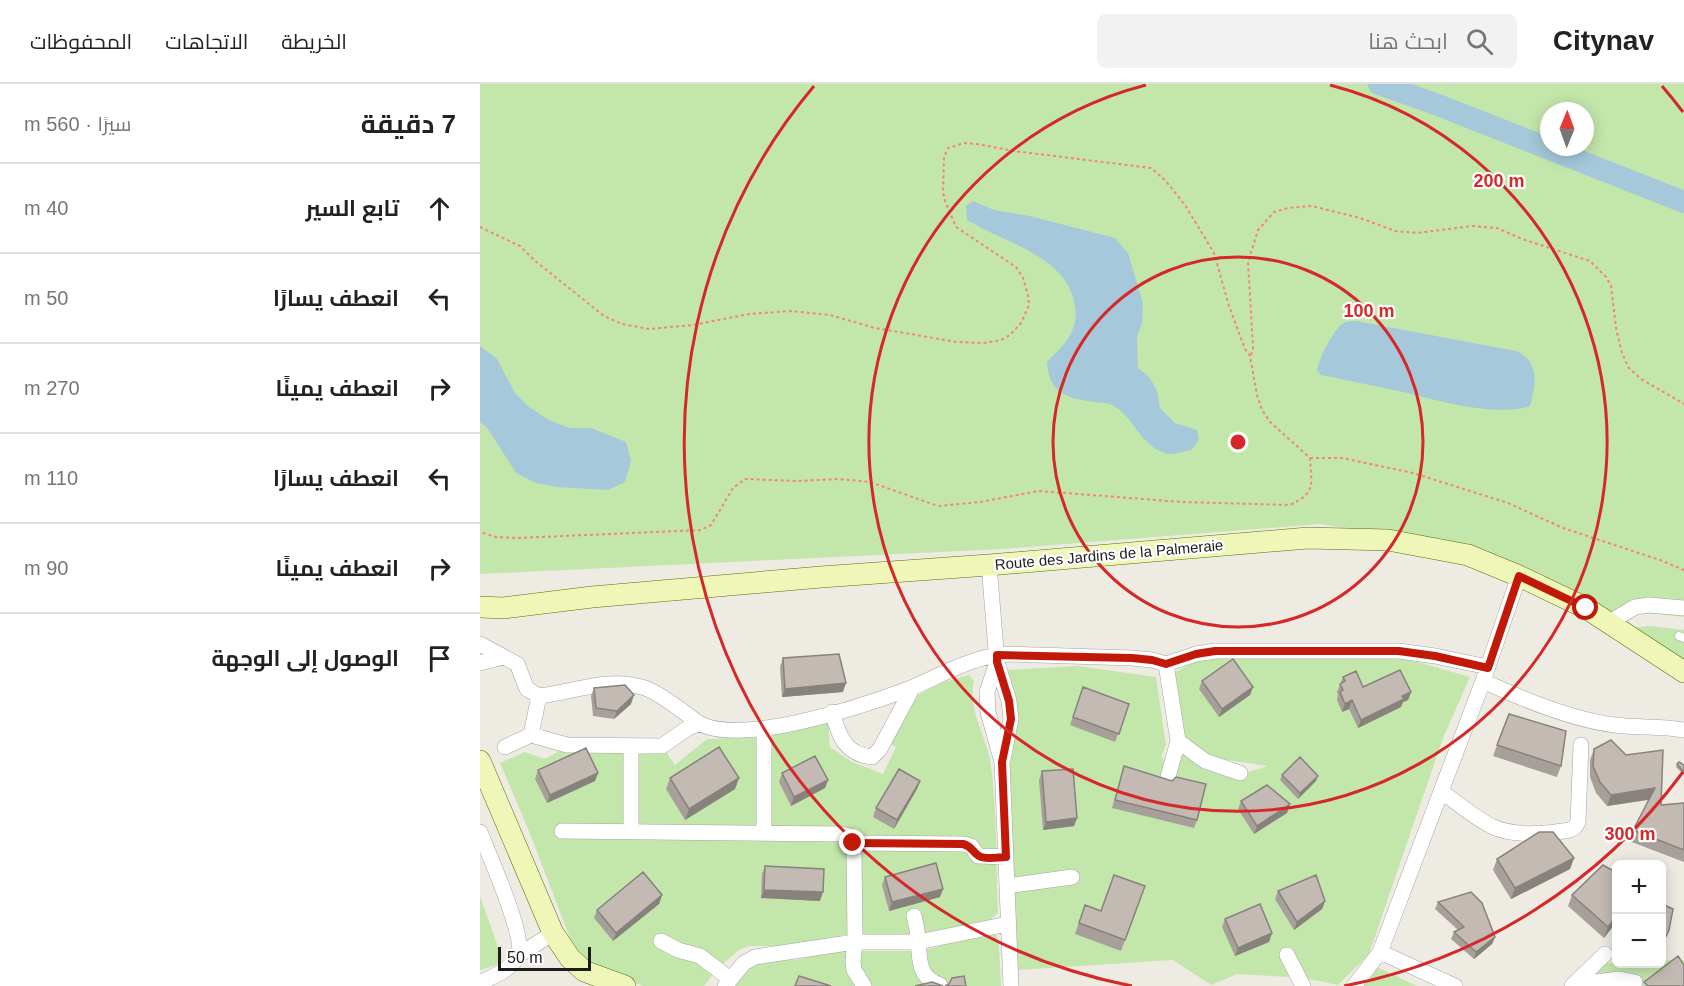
<!DOCTYPE html>
<html lang="ar">
<head>
<meta charset="utf-8">
<style>
	body { margin:0; font-family:Helvetica,Cairo,sans-serif; background:#f2f2f2; color:#222; direction:rtl }
	.controls { position:absolute; right:18px; bottom:18px; display:grid; overflow:hidden; border-radius:9px; box-shadow:0 3px 15px #0003 }
	.controls button { width:54px; height:54px; display:grid; place-items:center; padding:0; border:0; border-bottom:2px solid #e0e0e0; background:#fff; color:#222; font:30px sans-serif }
	.compass { position:absolute; left:1060px; top:18px; width:54px; height:54px; border-radius:50%; background:#fff; box-shadow:0 3px 15px #0003; rotate:1deg }
	.scale { position:absolute; left:18px; bottom:15px; width:93px; box-sizing:border-box; padding-left:6px; border:3px solid #1d1d1d; border-top:0; font-size:16px; line-height:21px; white-space:nowrap; color:#1d1d1d; -webkit-text-stroke:4px #fff; paint-order:stroke }
	.stop { position:absolute; width:18px; height:18px; margin:-14px; border:4px solid #c11808; border-radius:50%; background:#fff }
	.stop.end { background:#c11808; border-color:#fff; box-shadow:0 2px 6px #0008 }
	.list { margin:0; padding:0; list-style:none }
	h2 { display:flex; justify-content:space-between; align-items:center; height:78px; margin:0; padding:0 24px; font-size:26px }
	h2 small { font-size:20px; font-weight:400; color:#767676 }
	.list li { display:grid; grid-template-columns:39px 1fr auto; gap:18px; align-items:center; box-sizing:border-box; height:90px; padding:0 24px; border-top:2px solid #e0e0e0 }
	.list b { display:block; font-size:22px; white-space:nowrap }
	.list em { font-size:20px; font-style:normal; color:#767676 }
	.icon { flex:none; width:33px; height:33px; fill:none; stroke:currentColor; stroke-width:2; stroke-linecap:round; stroke-linejoin:round }
	.map { position:relative; flex:none; width:1204px; height:902px; overflow:hidden; direction:ltr }
	header { display:flex; align-items:center; gap:36px; box-sizing:border-box; height:84px; padding:0 30px; background:#fff; border-bottom:2px solid #e0e0e0 }
	header strong { font-size:28px }
	nav { display:flex; gap:33px; margin-inline-start:auto; font-size:21px }
	.search { width:420px; height:54px; background:#f2f2f2; display:flex; align-items:center; gap:15px; box-sizing:border-box; padding:0 21px; border-radius:9px; color:#767676; font-size:22px }
	main { display:flex }
	aside { flex:1; background:#fff }
	.map>svg:first-child { display:block }
</style>
</head>
<body>
<header>
<strong>Citynav</strong>
<div class="search"><svg class="icon" aria-label="search" viewBox="0 0 24 24"><circle cx="10" cy="10" r="6"/><path d="M15 15l6 6"/></svg>ابحث هنا</div>
<nav><a>الخريطة</a><a>الاتجاهات</a><a>المحفوظات</a></nav>
</header>
<main>
<div class="map">
<svg width="1204" height="902" viewBox="0 0 1204 902">
	<rect width="100%" height="100%" fill="#eeebe3"/>
	<path fill="#c3e6ab" fill-rule="evenodd" d="M0 0H1204V533L1177 530 1126 529 992 466 840 440 523 465 0 490ZM1069 27H1105V63H1069Z
		M1170 542 1204 546V580L1146 544Z
		M726 571 920 573 990 593 963 654 889 870 858 901 824 894 757 890 731 901 693 876 538 886 531 796 527 672C541 638 535 620 528 586L597 582 676 593 686 661 681 673 697 685 703 665 752 693 788 682 734 674 701 656 692 590Z
		M489 591 494 597C487 628 508 653 511 682 517 730 516 780 518 829L510 836 461 849 353 853 332 859 309 862H269L259 866 237 885 224 902H164L135 892 105 876 90 854 49 747 20 679 45 668 65 675 86 663 182 662 195 681 227 655 284 653 348 636 350 663 372 678 403 690 416 663 408 659 434 613 461 599Z
		M0 812 22 874 16 881 0 886Z
		M515 847 519 862 521 902H248L276 876H316L349 867H441Z
		M1182 876H1204V902H1101L1123 879 1182 880Z
		M897 883 937 902H880Z"/>
	<path fill="#a5c9da" d="M493 117 514 126 550 132 635 154 648 169 663 219 662 239 657 253 658 284 670 294 677 307 680 324 695 339 717 346 719 356 711 366C704 367 694 371 688 370 660 363 655 333 632 321 627 318 620 319 614 318 586 314 569 309 567 278 574 270 584 262 589 253 595 243 597 233 595 222 588 172 524 159 487 136L486 122Z
		M876 237 1036 267C1060 277 1056 301 1050 322 1016 334 957 316 923 308 896 302 869 297 841 291L837 286C839 275 855 241 866 238 869 237 872 237 876 237Z
		M0 262 17 275 35 309 49 323 69 336 90 344H111L146 358 151 377 145 398 128 406 77 403 56 399 36 389 8 345 0 338Z"/>
	<g fill="none" stroke-linecap="round" stroke-linejoin="round">
		<path stroke="#a5c9da" stroke-width="22" d="M899 0 958 21 1204 118"/>
		<g stroke="#a4a4a4" stroke-width="9">
			<path id="lane" d="M1199 552 1204 554"/>
		</g>
		<g stroke="#a4a4a4" stroke-width="16">
			<path id="street" d="M509 481 517 578 529 617 531 635 523 675
				M1128 539 1155 523 1169 521 1204 524
				M0 560 37 580 47 605 59 612C95 608 129 592 165 604 181 610 198 624 212 634 247 669 389 620 431 604 459 592 485 577 516 571 528 569 544 571 557 571 589 572 620 573 652 574L672 576 686 580 716 570 735 567H919L955 572 1008 583
				M517 578 507 608 508 628 522 678 531 902
				M0 579 23 573
				M686 580 698 657 688 693
				M1003 597C1042 615 1092 636 1135 641 1158 644 1181 642 1204 646
				M59 612 51 651 87 661 182 662 208 644 218 640
				M352 628C359 651 364 670 392 673L400 665 433 603
				M284 646V749
				M698 657 725 677 760 689
				M25 663 51 651
				M961 707C977 719 994 733 1011 742 1033 753 1066 750 1090 746L1095 743 1098 738 1101 661
				M82 747 361 750 370 752 374 767 375 858 373 877 374 886 384 902
				M151 747V662
				M0 748C8 769 47 855 38 872 31 886 13 892 0 899
				M373 759 483 760 491 762 498 772 526 773
				M527 802 592 793
				M434 832C436 840 438 849 438 857 440 877 438 893 460 901
				M181 857 198 866 220 872 250 895
				M900 868 975 902
				M39 871 73 849
				M807 871 823 902
				M1093 901 1139 895 1155 898
				M245 902 264 879 275 873 375 858H438L528 840
				M874 902 900 868 1003 597 1039 492
				M1092 902 1125 870"/>
		</g>
		<g stroke="#5b6f09" stroke-width="22">
			<path id="secondary" d="M0 523 23 524 112 513 341 493 509 481 828 454 908 456 988 471 1039 492 1106 524 1204 588
				M0 677 73 849 90 874 104 887 145 902"/>
		</g>
		<path stroke="#f4876e" stroke-width="2" stroke-dasharray="3 3" stroke-linecap="butt" d="M0 143 40 162 54 176 124 232 142 240 169 245 213 241 269 230 311 227 350 231 395 244 477 258 503 259 521 256 530 251 541 239 549 221 548 211 543 194 536 183 476 143 465 117 463 108 464 73 468 64 484 59 497 60 534 67 671 84 685 96 705 121 734 169 749 222 765 265 770 272 777 311 782 326 790 338 830 374C831 401 837 408 810 421L702 418 559 407 500 418 458 422 390 398 359 395 317 397 265 395 253 404 231 441 221 446 37 454 16 453 0 448
			M771 271 773 264 768 178 778 146 794 128 808 124 832 122 880 134 915 147 937 149 992 142 1017 144 1042 155 1110 177 1126 193 1131 202 1136 244 1141 266 1148 283 1161 295 1204 320
			M830 374H862L933 389 1028 419 1083 444 1180 476 1204 486"/>
		<use href="#lane" stroke="#fff" stroke-width="8"/>
		<use href="#street" stroke="#fff" stroke-width="15"/>
		<use href="#secondary" stroke="#eef6b8" stroke-width="21"/>
	</g>
	<path fill="#a7a09a" d="M303 574 363 608 302 613 300 583Z
		M863 593 883 603 931 608 928 616 923 618 921 623 878 644 869 625 862 628 857 616 858 611 857 608Z
		M722 597 773 603 770 611 739 633 719 605Z
		M603 603 649 620 635 658 590 641Z
		M114 604 151 620 134 635 113 632 111 612Z
		M1029 630 1081 682 1077 693 1013 672Z
		M1114 665 1181 721 1204 719V778L1149 757 1153 746 1169 716 1127 722 1116 709 1110 693V676Z
		M1197 680 1204 681V691L1196 683Z
		M644 682 717 736 714 744 632 724Z
		M58 686 118 689 115 697 67 719 55 695Z
		M562 687 597 734 594 742 563 746 559 696Z
		M302 689 348 696 345 704 311 722 299 698Z
		M802 691 836 697 818 715 800 696Z
		M190 694H259L255 705 205 736 186 705Z
		M440 697 437 705 414 745 393 733 396 724Z
		M761 717 810 720 807 729 774 750 758 725Z
		M1094 774 1090 785 1031 815 1013 786 1017 775Z
		M285 782 340 817 281 814 282 790Z
		M1137 789V837L1124 854 1088 822 1092 811Z
		M405 793 460 813 409 827 402 801Z
		M665 802 641 867 595 850 605 821 621 827Z
		M798 807 845 817 842 825 814 846 795 815Z
		M182 811 179 820 133 857 114 834 117 826Z
		M958 818 1015 853 1012 860 994 875 971 855 974 848 978 846 955 825Z
		M745 835 792 849 789 858 755 872 742 843Z"/>
	<path fill="#88827d" d="M366 599 363 608 302 613 305 605Z
		M773 603 770 611 739 633 742 625Z
		M931 608 928 616 923 618 921 623 878 644 881 636Z
		M154 611 151 620 134 635 137 627Z
		M872 616 869 625 862 628 865 620Z
		M118 689 115 697 67 719 70 711Z
		M838 692 836 697 818 715 820 709Z
		M259 694 255 705 205 736 209 725Z
		M348 696 345 704 311 722 314 713Z
		M440 697 437 705 414 745 417 736Z
		M1175 704 1171 715 1127 722 1131 711Z
		M810 720 807 729 774 750 777 742Z
		M597 734 594 742 563 746 566 738Z
		M1094 774 1090 785 1031 815 1035 804Z
		M463 805 460 813 409 827 412 818Z
		M284 806 343 808 340 817 281 814Z
		M182 811 179 820 133 857 136 849Z
		M845 817 842 825 814 846 817 838Z
		M1137 832V837L1124 854 1128 843Z
		M792 849 789 858 755 872 758 864Z
		M1015 853 1012 860 994 875 996 868Z"/>
	<path fill="#c2bab3" stroke="#88827d" stroke-width="1.5" d="M359 570 366 599 305 605 303 574Z
		M753 575 773 603 742 625 722 597Z
		M920 586 931 608 922 612 924 615 881 636 872 616 865 620 860 608 863 606 860 600 865 597 863 593 876 587 883 603Z
		M145 601 154 611 137 627 116 624 114 604Z
		M603 603 649 620 639 650 593 633Z
		M1029 630 1086 647 1081 682 1017 661Z
		M1131 656 1146 671 1183 666 1181 721 1204 719V766L1153 746 1175 704 1131 711 1120 698 1113 682 1114 665Z
		M239 663 259 694 209 725 190 694Z
		M106 664 118 689 70 711 58 686Z
		M335 672 348 696 314 713 302 689Z
		M820 673 838 692 820 709 802 691Z
		M1199 678 1204 681V688L1197 680Z
		M644 682 692 697 696 693 726 700 717 736 635 716Z
		M419 685 440 697 417 736 396 724Z
		M593 685 597 734 566 738 562 687Z
		M787 701 810 720 777 742 761 717Z
		M1059 748H1073L1094 774 1035 804 1017 775Z
		M456 779 463 805 412 818 405 793Z
		M1123 781 1137 789V832L1128 843 1092 811Z
		M285 782 344 785 343 808 284 806Z
		M163 788 182 811 136 849 117 826Z
		M634 791 665 802 645 856 599 839 605 821 621 827Z
		M836 791 845 817 817 838 798 807Z
		M991 808 1002 819 1015 853 996 868 974 848 984 843 958 818Z
		M780 820 792 849 758 864 745 835Z
		M1182 820 1193 825 1189 846 1182 861Z
		M1198 872 1204 881V902H1168L1164 898Z
		M319 892 351 902H315Z
		M484 892 486 902H465L469 900 472 894Z
		M452 898 463 902H435Z"/>
	<g fill="none" stroke-linecap="round" stroke-linejoin="round">
		<path stroke="#c11808" stroke-width="8" d="M373 759 483 760C492 762 492 768 499 772 505 776 519 773 526 773L522 678 531 635 529 617 517 578V571L652 574 672 576 686 580 716 570 735 567H919L955 572 1008 584 1039 492 1106 524"/>
	</g>
	<g fill="none" stroke="#d62828" stroke-width="3">
		<circle cx="758" cy="358" r="185"/>
		<path d="M850 1A369 369 0 1 1 666 1"/>
		<path d="M1203 688A554 554 0 0 1 864 902M652 902A554 554 0 0 1 334 2M1182 2A554 554 0 0 1 1203 28"/>
	</g>
	<g text-anchor="middle" stroke-width="4.5" stroke-linejoin="round" paint-order="stroke">
		<g font-size="15" fill="#1d1d1d" stroke="#fff">
			<text transform="translate(629 471) rotate(-5)" y="5">Route des Jardins de la Palmeraie</text>
		</g>
	</g>
	<circle cx="758" cy="358" r="9" fill="#d62828" stroke="#fff" stroke-width="3"/>
	<g font-size="18" text-anchor="middle" font-weight="bold" fill="#d62828" stroke="#fff" stroke-width="4.5" stroke-linejoin="round" paint-order="stroke">
		<text x="1019" y="103">200 m</text>
		<text x="889" y="233">100 m</text>
		<text x="1150" y="756">300 m</text>
	</g>
</svg>
<div class="controls">
<button>+</button>
<button>−</button>
</div>
<svg class="compass" viewBox="-18 -18 36 36"><path d="M0-13l5 13h-10z" fill="#e53935"/><path d="M0 13l5-13h-10z" fill="#767676"/></svg>
<div class="scale">50 m</div>
<div class="stop" style="left:1106px;top:524px"></div>
<div class="stop end" style="left:373px;top:759px"></div>
</div>
<aside>
<h2>7 دقيقة<small>سيرًا · 560 m</small></h2>
<ul class="list">
<li><svg class="icon" aria-label="ahead" viewBox="0 0 24 24"><path d="M12 20V5M6 11l6-6 6 6"/></svg><div><b>تابع السير</b></div><em>40 m</em></li>
<li><svg class="icon" aria-label="left" viewBox="0 0 24 24"><path d="M17 20v-9H6M10 6l-5 5 5 5"/></svg><div><b>انعطف يسارًا</b></div><em>50 m</em></li>
<li><svg class="icon" aria-label="right" viewBox="0 0 24 24"><path d="M7 20v-9h11M14 6l5 5-5 5"/></svg><div><b>انعطف يمينًا</b></div><em>270 m</em></li>
<li><svg class="icon" aria-label="left" viewBox="0 0 24 24"><path d="M17 20v-9H6M10 6l-5 5 5 5"/></svg><div><b>انعطف يسارًا</b></div><em>110 m</em></li>
<li><svg class="icon" aria-label="right" viewBox="0 0 24 24"><path d="M7 20v-9h11M14 6l5 5-5 5"/></svg><div><b>انعطف يمينًا</b></div><em>90 m</em></li>
<li><svg class="icon" aria-label="arrive" viewBox="0 0 24 24"><path d="M6 21V4h12l-3 4 3 4H6"/></svg><div><b>الوصول إلى الوجهة</b></div></li>
</ul>
</aside>
</main>
</body>
</html>
